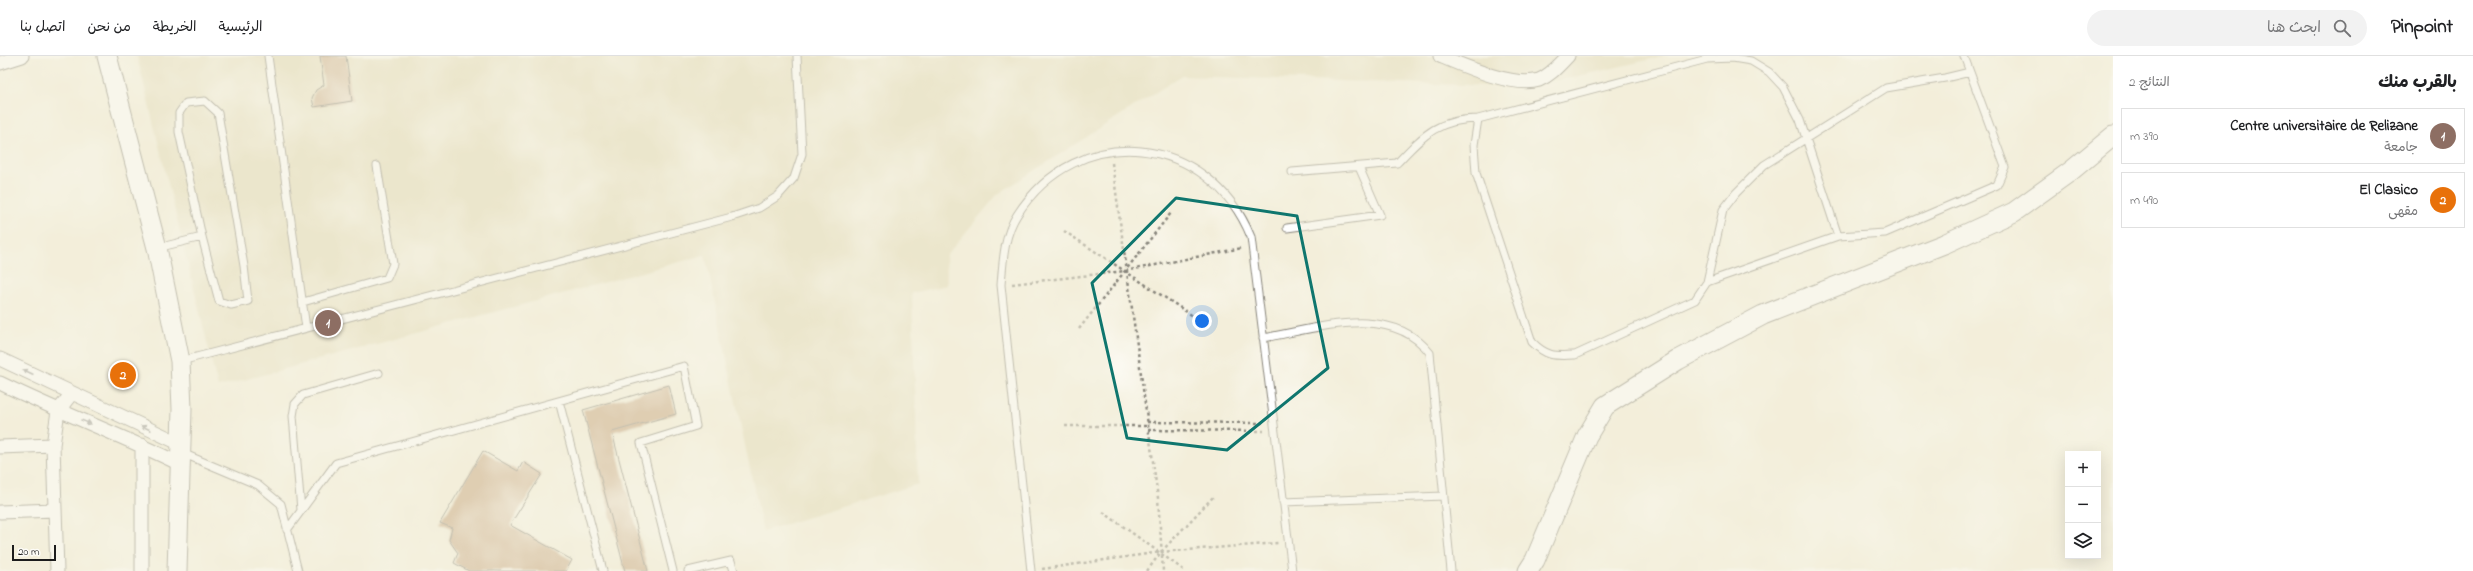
<!DOCTYPE html>
<html lang="ar">
<head>
<meta charset="utf-8">
<style>
	body { margin:0; font-family:"Indie Flower","Playpen Sans Arabic",sans-serif; background:#f2f2f2; color:#202124; direction:rtl }
	.controls { position:absolute; right:12px; bottom:12px; display:grid; overflow:hidden; border-radius:0px; box-shadow:0 4px 16px #0002 }
	.controls button { width:36px; height:36px; display:grid; place-items:center; padding:0; border:0; border-bottom:1px solid #e0e0e0; background:#fff; color:#202124; font:20px sans-serif }
	.scale { position:absolute; left:12px; bottom:10px; width:44px; box-sizing:border-box; padding-left:4px; border:2px solid #1c1c1c; border-top:0; font-size:11px; line-height:14px; white-space:nowrap; color:#1c1c1c; -webkit-text-stroke:3px #fdfcf7; paint-order:stroke }
	.you { position:absolute; left:1202px; top:265px; width:14px; height:14px; margin:-10px; border:3px solid #fff; border-radius:50%; background:#1a73e8; box-shadow:0 0 0 6px #1a73e833 }
	.badge { display:grid; place-items:center; width:26px; height:26px; border-radius:50%; background:#db2777; color:#fff; font-size:13px; font-weight:700 }
	.pin { position:absolute; translate:-50% -50%; border:2px solid #fff; box-shadow:0 1px 4px #0006 }
	.list { margin:0; padding:0; list-style:none }
	h2 { display:flex; justify-content:space-between; align-items:center; height:52px; margin:0; padding:0 16px; font-size:17px }
	h2 small { font-size:13px; font-weight:400; color:#757577 }
	.list li { display:grid; grid-template-columns:26px 1fr auto; gap:12px; align-items:center; box-sizing:border-box; height:56px; margin:0 8px 8px; padding:0 8px; border:1px solid #e0e0e0; border-radius:0px }
	.list b { display:block; font-size:15px; white-space:nowrap }
	.list p { margin:0; font-size:13px; white-space:nowrap; color:#757577 }
	.list em { font-size:13px; font-style:normal; color:#757577 }
	.icon { flex:none; width:22px; height:22px; fill:none; stroke:currentColor; stroke-width:2; stroke-linecap:round; stroke-linejoin:round }
	.map { position:relative; flex:none; width:2113px; height:515px; overflow:hidden; direction:ltr }
	header { display:flex; align-items:center; gap:24px; box-sizing:border-box; height:56px; padding:0 20px; background:#fff; border-bottom:1px solid #e0e0e0 }
	header strong { font-size:19px }
	nav { display:flex; gap:22px; margin-inline-start:auto; font-size:14px }
	.search { width:280px; height:36px; background:#f2f2f2; display:flex; align-items:center; gap:10px; box-sizing:border-box; padding:0 14px; border-radius:22px; color:#757577; font-size:15px }
	main { display:flex }
	aside { flex:1; background:#fff }
	.map>svg:first-child { display:block }
</style>
</head>
<body>
<header>
<strong>Pinpoint</strong>
<div class="search"><svg class="icon" aria-label="search" viewBox="0 0 24 24"><circle cx="10" cy="10" r="6"/><path d="M15 15l6 6"/></svg>ابحث هنا</div>
<nav><a>الرئيسية</a><a>الخريطة</a><a>من نحن</a><a>اتصل بنا</a></nav>
</header>
<main>
<aside>
<h2>بالقرب منك<small>النتائج: 2</small></h2>
<ul class="list">
<li><span class="badge" style="background:#8d6e63">1</span><div><b>Centre universitaire de Relizane</b><p>جامعة</p></div><em>390 m</em></li>
<li><span class="badge" style="background:#e8710a">2</span><div><b>El Clasico</b><p>مقهى</p></div><em>490 m</em></li>
</ul>
</aside>
<div class="map">
<svg width="2113" height="515" viewBox="0 0 2113 515">
	<rect width="100%" height="100%" fill="#fdfcf7"/>
	<filter id="ink" filterUnits="userSpaceOnUse"><feTurbulence type="fractalNoise" baseFrequency=".025" numOctaves="2"/><feDisplacementMap in="SourceGraphic" scale="8" xChannelSelector="R" yChannelSelector="G"/><feConvolveMatrix kernelMatrix="1 2 1 2 8 2 1 2 1" color-interpolation-filters="sRGB"/></filter>
	<filter id="wash" filterUnits="userSpaceOnUse"><feTurbulence type="fractalNoise" baseFrequency=".012" numOctaves="4" result="noise"/><feDisplacementMap in="SourceGraphic" scale="16" xChannelSelector="R" yChannelSelector="G"/><feGaussianBlur stdDeviation="0.9" result="paint"/><feColorMatrix in="noise" values="0 0 0 0 0 0 0 0 0 0 0 0 0 0 0 0 0 1.4 0 .05"/><feComposite in="paint" operator="in"/></filter>
	<g filter="url(#wash)">
		<rect width="100%" height="100%" fill="#f3eeda"/>
		<path fill="#e3dbba" d="M137 0H1665L1531 31 1181 20 998 138 946 200 947 229 912 237 918 428 763 475 705 199 218 331Z"/>
		<g id="blocks">
			<path fill="#c7a682" d="M320 0H346L352 45 314 51 312 42 316 34 324 29Z
				M669 329 676 358 612 376 648 515H625L583 354Z
				M483 395 518 415 523 406 542 418 510 469 572 504 566 515H469L454 507 458 497 449 484 452 472 440 467Z"/>
		</g>
	</g>
	<g filter="url(#ink)">
		<use href="#blocks" fill-opacity="0" stroke="#88857b" stroke-width="1"/>
		<g fill="none" stroke-linecap="round" stroke-linejoin="round">
			<g stroke="#88857b" stroke-width="9">
				<path id="lane" d="M268 0 306 272
					M205 45 218 57 244 210 248 245 231 249 219 245 202 181 179 76V57L186 47Z
					M1292 116 1397 107C1423 80 1437 63 1478 63
					M1287 172 1380 159 1359 111
					M1838 180 1800 64 1783 31 1769 16 1751 5 1733 2 1707 3 1478 63 1474 89 1476 117 1532 286C1547 301 1555 300 1575 299L1695 244 1707 226 1838 180 1885 177 1997 129 2005 111 1964 0
					M157 192 202 181
					M1707 226 1723 154 1736 137 1764 109 1886 32 1945 22 1970 16
					M303 246 387 222 393 208 377 110
					M1263 282C1316 273 1391 246 1430 297L1451 515
					M181 305 732 161 759 152 778 140 794 122 802 98 797 0
					M559 345 603 515
					M182 397 258 429 281 448 298 515
					M1283 446 1444 440
					M301 454 293 360 295 348 303 339 379 317
					M287 474 336 407 684 310 696 370 641 387 673 515
					M688 515 731 505 734 515
					M1031 515 1001 229C1003 205 1004 179 1017 159 1078 63 1209 77 1251 181L1292 515"/>
			</g>
			<g stroke="#88857b" stroke-width="15">
				<path id="street" d="M1440 0C1464 10 1514 32 1539 24 1551 19 1559 9 1568 0
					M0 7 22 0
					M0 303 181 388
					M0 327C59 356 121 379 180 408
					M142 389V515
					M0 391 53 389
					M0 456 55 454
					M57 515 53 389 58 355 72 337"/>
			</g>
			<g stroke="#88857b" stroke-width="21">
				<path id="secondary" d="M107 0 157 192 180 305 182 353 177 515
					M1528 515 1535 504 1587 380 1605 350 1678 304 1763 259 1944 188 2014 156 2071 115 2113 80"/>
			</g>
			<path stroke="#88857b" stroke-width="2.5" stroke-dasharray="3 3" stroke-linecap="butt" d="M1112 107 1158 442 1163 515
				M1064 175 1196 262
				M1012 228 1125 215 1242 192
				M1079 273 1171 157
				M1147 366 1263 367
				M1065 370H1148
				M1148 374 1264 375
				M1103 456 1185 515
				M1042 513 1161 496 1279 487
				M1147 515 1161 496 1214 440"/>
			<use href="#lane" stroke="#fff" stroke-width="7"/>
			<use href="#street" stroke="#fff" stroke-width="13"/>
			<use href="#secondary" stroke="#fff" stroke-width="19"/>
		</g>
		<defs><path id="oneway-solid" d="M-6-.8H1V-3.2L6.5 0L1 3.2V.8H-6Z"/></defs>
		<g fill="#999">
			<use href="#oneway-solid" transform="translate(28 316) rotate(-155)"/>
			<use href="#oneway-solid" transform="translate(86 366) rotate(22)"/>
			<use href="#oneway-solid" transform="translate(146 372) rotate(-155)"/>
		</g>
	</g>
	<path d="M0 0H2113V515H0ZM1176 142 1297 160 1328 312 1227 394 1127 382 1092 227Z" fill="#f3eeda" fill-opacity=".55" fill-rule="evenodd"/>
	<path fill="none" stroke="#0f766e" stroke-width="3" stroke-linejoin="round" d="M1176 142 1297 160 1328 312 1227 394 1127 382 1092 227Z"/>
</svg>
<div class="controls">
<button>+</button>
<button>−</button>
<button><svg class="icon" aria-label="layers" viewBox="0 0 24 24"><path d="M12 4l9 5-9 5-9-5zM3 14l9 5 9-5"/></svg></button>
</div>
<div class="scale">20 m</div>
<div class="you"></div>
<div class="pin badge" style="left:328px;top:267px;background:#8d6e63">1</div>
<div class="pin badge" style="left:123px;top:319px;background:#e8710a">2</div>
</div>
</main>
</body>
</html>
